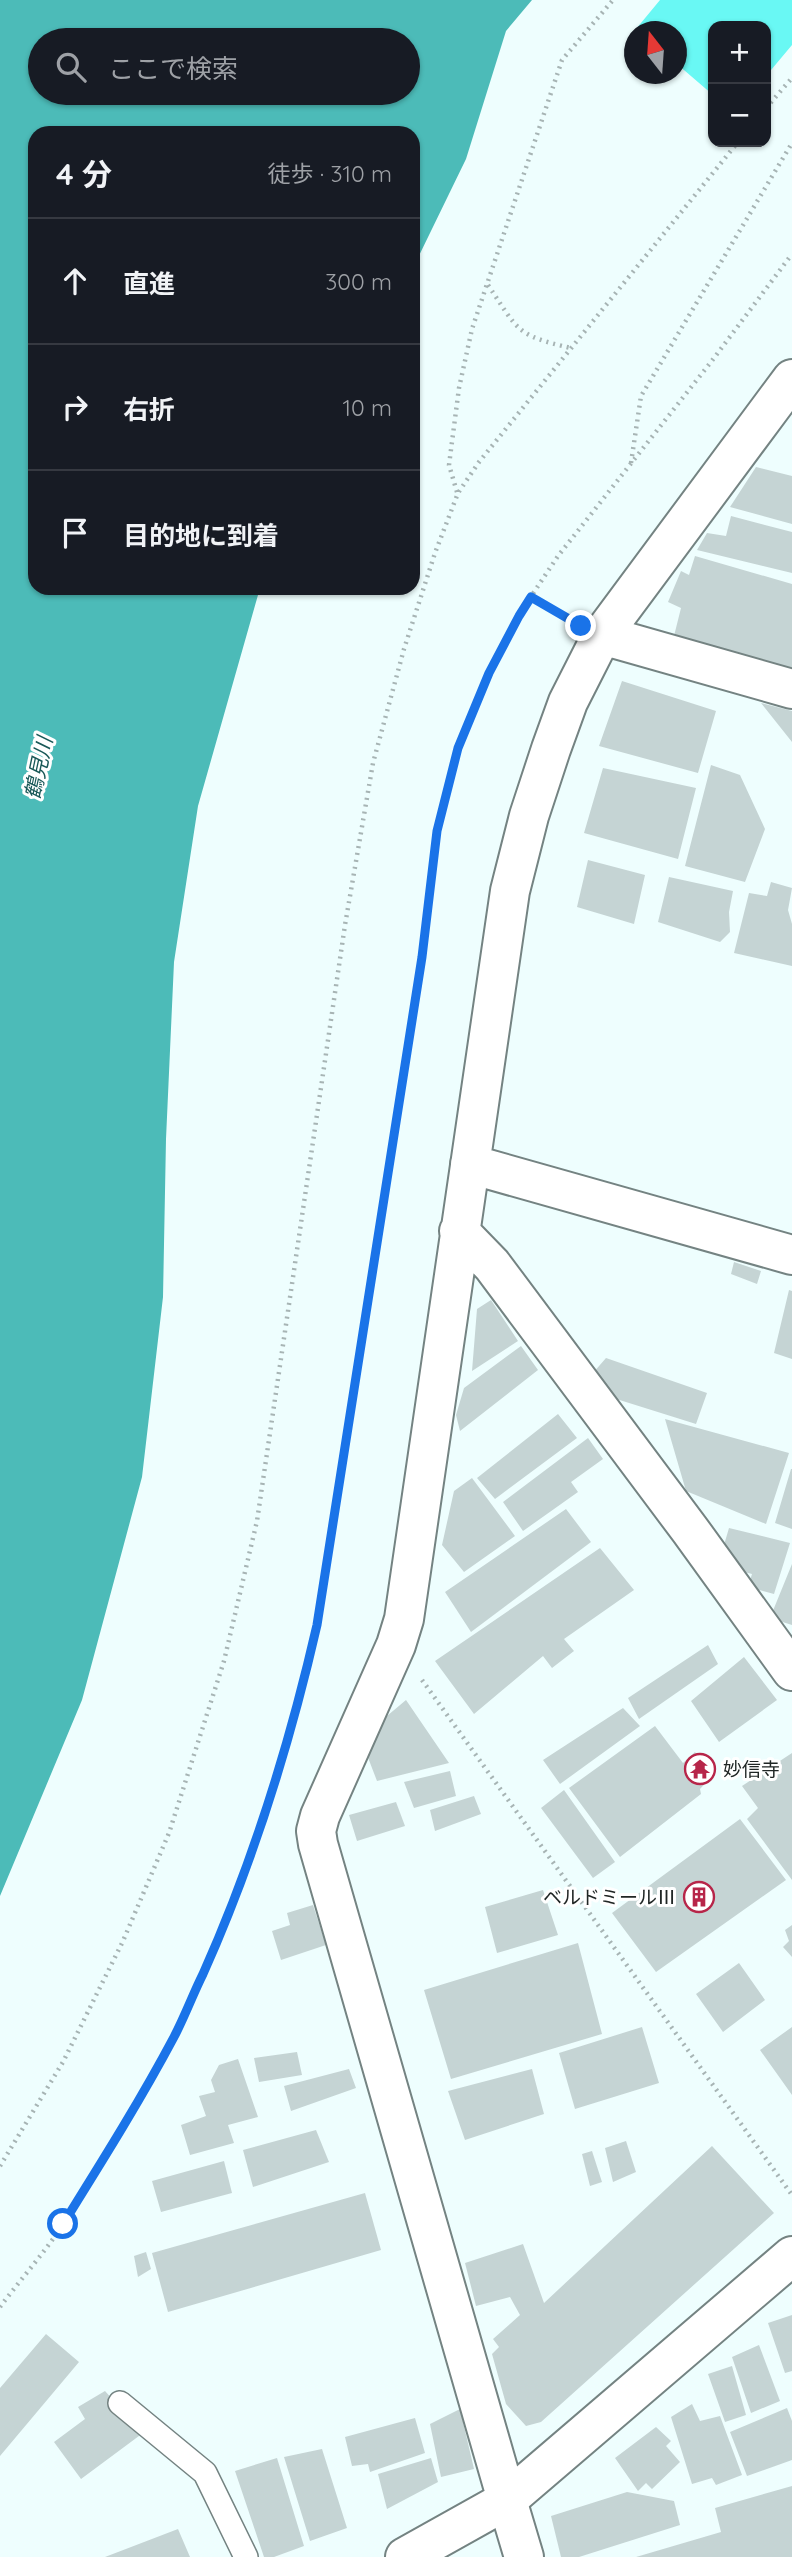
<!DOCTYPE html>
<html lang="ja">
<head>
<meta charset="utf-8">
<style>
	body { margin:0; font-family:Quicksand,"Noto Sans JP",sans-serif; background:#20242c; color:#f1f3f6 }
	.controls { position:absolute; right:21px; top:21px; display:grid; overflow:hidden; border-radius:14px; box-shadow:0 2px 5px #0004 }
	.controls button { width:63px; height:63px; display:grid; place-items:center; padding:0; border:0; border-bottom:2px solid #363941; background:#171b24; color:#f1f3f6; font:35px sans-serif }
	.compass { position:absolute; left:624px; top:21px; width:63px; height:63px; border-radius:50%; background:#171b24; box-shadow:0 2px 5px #0004; rotate:343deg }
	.stop { position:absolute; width:21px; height:21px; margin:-16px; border:5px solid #1a73e8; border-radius:50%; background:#fff }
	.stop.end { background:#1a73e8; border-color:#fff; box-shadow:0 2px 7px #0008 }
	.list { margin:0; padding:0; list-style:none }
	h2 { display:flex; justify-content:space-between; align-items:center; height:91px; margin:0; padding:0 28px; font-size:30px }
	h2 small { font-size:23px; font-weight:400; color:#9ea1a6 }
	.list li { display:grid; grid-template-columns:46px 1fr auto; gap:21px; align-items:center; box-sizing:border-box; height:126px; padding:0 28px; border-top:2px solid #363941 }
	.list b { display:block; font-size:26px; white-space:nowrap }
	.list em { font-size:23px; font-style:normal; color:#9ea1a6 }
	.icon { flex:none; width:38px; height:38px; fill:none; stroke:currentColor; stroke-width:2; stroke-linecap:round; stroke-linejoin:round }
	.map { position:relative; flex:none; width:792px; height:2557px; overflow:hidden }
	.search { position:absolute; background:#171b24; box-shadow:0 2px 5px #0004; left:28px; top:28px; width:392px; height:77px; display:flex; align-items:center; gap:18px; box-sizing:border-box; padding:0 24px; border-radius:38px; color:#9ea1a6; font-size:26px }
	.panel { position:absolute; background:#171b24; box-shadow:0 2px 5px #0004; left:28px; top:126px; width:392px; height:469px; border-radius:21px }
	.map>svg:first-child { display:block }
</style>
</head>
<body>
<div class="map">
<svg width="792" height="2557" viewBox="0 0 792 2557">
	<rect width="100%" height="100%" fill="#eefefe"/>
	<path fill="#69f8f4" d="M660 0H792V45L766 76V26H713V95L677 64 676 32 638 31 636 29Z"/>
	<path fill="#4cbbb8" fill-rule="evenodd" d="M0 0H532L506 31 466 159 413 268V133H35V588H260L198 806 174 962 166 1139 163 1297 142 1477 82 1700 0 1896ZM40 40H408V93H40Z"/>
	<path fill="#c5d4d4" d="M756 467 792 476V524L730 507Z
		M731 516 792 532V573L697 550 707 533 726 536Z
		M695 556 792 584V668L674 636 681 608 668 602 681 571 689 575Z
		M622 681 716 711 698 773 599 746Z
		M761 703 792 711V742Z
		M711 765 740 775 765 829 745 882 685 866Z
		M603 768 696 788 678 859 584 833Z
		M588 860 645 875 634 924 577 907Z
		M669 877 733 891 729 912 730 932 720 942 658 922Z
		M771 882 792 888 788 910 792 924V966L734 953 749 893 767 896Z
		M734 1262 761 1271 757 1284 731 1274Z
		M789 1290 792 1291V1359L774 1353Z
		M491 1300 518 1341 472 1371 477 1309Z
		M521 1346 538 1370 460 1431 456 1415 464 1388Z
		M606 1358 707 1393 696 1424 610 1397 593 1373Z
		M558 1414 577 1438 495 1499 477 1478Z
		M665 1419 789 1453 766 1524 686 1491Z
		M588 1438 603 1459 571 1482 578 1492 523 1531 503 1502Z
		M791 1469H792V1529L775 1523Z
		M472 1478 515 1536 464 1572 442 1545 454 1491Z
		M566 1509 591 1542 471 1632 445 1592Z
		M729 1528 790 1543 774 1594 748 1587 752 1574 729 1568 721 1555Z
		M600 1548 634 1590 564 1639 574 1651 552 1668 543 1656 474 1714 435 1661Z
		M792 1564V1625L770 1618Z
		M708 1645 718 1664 639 1719 628 1698Z
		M744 1657 777 1700 719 1742 691 1701Z
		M406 1700 449 1763 377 1781 367 1755 381 1721Z
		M623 1708 640 1726 560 1784 543 1760Z
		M655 1726 683 1763 695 1752 712 1776 700 1789 701 1794 620 1857 569 1788Z
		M792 1753V1880L747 1819 758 1808 742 1786Z
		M450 1771 456 1796 414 1808 404 1782Z
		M564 1790 615 1862 593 1878 541 1808Z
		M474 1796 481 1814 435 1831 430 1810Z
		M396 1802 405 1826 357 1841 349 1815Z
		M740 1819 786 1880 656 1972 612 1913Z
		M543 1890 558 1935 497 1953 485 1907Z
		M313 1905 326 1945 281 1960 272 1931 290 1925 287 1913Z
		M792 1925V1957L783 1947 789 1941 785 1930Z
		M578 1943 602 2034 451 2079 424 1990Z
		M739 1963 765 2000 723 2032 696 1994Z
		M642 2027 659 2083 575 2109 559 2053Z
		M792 2027V2095L760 2050Z
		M297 2052 302 2075 259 2082 254 2058Z
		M238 2059 258 2117 228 2125 234 2143 190 2155 181 2125 206 2116 199 2096 215 2092 211 2080 219 2065Z
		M349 2069 356 2088 291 2111 284 2086Z
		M532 2069 544 2114 465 2140 448 2091Z
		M316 2130 329 2162 253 2187 243 2150Z
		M626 2141 636 2172 613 2182 605 2148Z
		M712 2146 774 2213 541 2422 526 2426 506 2404 492 2354 499 2347 493 2339 520 2315 510 2297 476 2306 465 2263 523 2244 544 2303Z
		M592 2151 602 2182 590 2186 582 2154Z
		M224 2161 232 2193 161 2212 152 2181Z
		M365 2193 381 2250 168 2312 152 2253Z
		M146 2252 151 2269 138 2277 134 2256Z
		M792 2315V2371L785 2373 768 2323Z
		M46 2334 79 2362 0 2456V2388Z
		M759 2345 780 2401 751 2413 732 2357Z
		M732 2366 746 2415 725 2422 708 2374Z
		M105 2391 143 2433 81 2479 54 2442 85 2419 78 2407Z
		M692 2404 700 2421 720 2416 742 2475 716 2485 712 2478 692 2484 671 2417Z
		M787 2408 792 2421V2460L747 2476 730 2432Z
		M460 2409 474 2469 441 2477 430 2424Z
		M415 2418 425 2453 370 2472 368 2464 352 2466 345 2437Z
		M656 2427 671 2441 666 2446 680 2462 652 2489 646 2483 638 2491 615 2458Z
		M322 2449 347 2528 310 2541 284 2457Z
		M277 2458 304 2546 274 2557H264L235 2471Z
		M431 2458 438 2482 387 2509 378 2474Z
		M792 2486V2557H636L721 2532 715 2508Z
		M627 2492 674 2501 680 2525 579 2557H561L551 2516Z
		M178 2529 190 2557H105Z"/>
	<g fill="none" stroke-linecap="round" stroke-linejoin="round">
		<g stroke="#748382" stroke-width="26">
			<path id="lane" d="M120 2403 205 2473 246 2557"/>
		</g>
		<g stroke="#748382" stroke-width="42">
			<path id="street" d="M602 635 792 689
				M470 1164 792 1255
				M459 1231 492 1265 690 1530 792 1671
				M507 2500 318 1844 316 1831 320 1816 396 1645 404 1619 510 891 529 816 551 749 568 702 602 635 792 379
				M405 2557 507 2500 792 2256"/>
		</g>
		<g stroke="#748382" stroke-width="42">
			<path id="secondary" d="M507 2500 524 2557"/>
		</g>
		<path stroke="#a7b4b4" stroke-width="4.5" stroke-dasharray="2 5" stroke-linecap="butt" d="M766 108 792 78
			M488 285C519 331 515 335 571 348
			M631 463 641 396 792 143
			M457 492 449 465 459 388 472 329 562 60 613 0
			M531 597 568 619
			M422 1680 792 2195
			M0 2166 63 2062 123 1941 169 1833 224 1661 257 1521 345 925 373 763 404 649 435 553 458 493 479 462 738 142
			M0 2307C21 2279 45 2252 64 2223 104 2163 142 2100 175 2035 240 1906 285 1767 317 1625L422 957 437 831 458 748 489 673 518 616 558 556 711 362 792 254"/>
		<use href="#lane" stroke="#fff" stroke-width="23"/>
		<use href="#street" stroke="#fff" stroke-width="38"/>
		<use href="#secondary" stroke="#fff" stroke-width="38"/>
	</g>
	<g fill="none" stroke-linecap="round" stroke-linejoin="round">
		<path stroke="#1a73e8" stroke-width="9" d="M63 2224C101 2163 140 2101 174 2037 185 2016 193 1994 203 1974 254 1860 289 1747 317 1625L422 957 437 831 458 748 489 673 519 616 531 597 581 626"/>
	</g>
	<defs>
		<g id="temple-ring" transform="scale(1.575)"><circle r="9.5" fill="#fff" stroke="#b72549" stroke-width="1.5"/><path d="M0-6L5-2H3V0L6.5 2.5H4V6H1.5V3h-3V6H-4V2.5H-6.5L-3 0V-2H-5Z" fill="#b72549"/></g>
		<g id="building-ring" transform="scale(1.575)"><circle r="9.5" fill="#fff" stroke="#b72549" stroke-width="1.5"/><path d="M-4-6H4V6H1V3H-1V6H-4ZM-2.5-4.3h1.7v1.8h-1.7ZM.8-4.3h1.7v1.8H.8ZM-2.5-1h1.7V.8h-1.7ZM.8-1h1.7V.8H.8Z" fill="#b72549"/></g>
	</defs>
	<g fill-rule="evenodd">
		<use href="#temple-ring" x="700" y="1769"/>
		<use href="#building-ring" x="699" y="1897"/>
	</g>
	<g text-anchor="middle" stroke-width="6" stroke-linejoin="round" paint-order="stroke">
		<g font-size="19" fill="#202625" stroke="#fff" text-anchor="start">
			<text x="723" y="1776">妙信寺</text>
			<text x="676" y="1904" text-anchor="end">ベルドミールⅢ</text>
		</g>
		<g font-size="21" font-style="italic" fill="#1a5958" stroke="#fff">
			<text transform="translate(39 768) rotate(-78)" y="7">鶴見川</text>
		</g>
	</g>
</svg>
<div class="controls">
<button>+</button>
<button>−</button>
</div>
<svg class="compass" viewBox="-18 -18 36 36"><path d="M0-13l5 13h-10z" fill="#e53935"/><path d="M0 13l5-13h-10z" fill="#9ea1a6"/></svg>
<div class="stop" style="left:63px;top:2224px"></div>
<div class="stop end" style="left:581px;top:626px"></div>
<div class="search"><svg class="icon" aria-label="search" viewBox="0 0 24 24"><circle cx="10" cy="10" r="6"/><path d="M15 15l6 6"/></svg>ここで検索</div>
<section class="panel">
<h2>4 分<small>徒歩 · 310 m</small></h2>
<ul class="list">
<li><svg class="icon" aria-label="ahead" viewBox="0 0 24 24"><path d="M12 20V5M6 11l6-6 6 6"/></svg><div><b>直進</b></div><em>300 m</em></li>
<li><svg class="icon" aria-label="right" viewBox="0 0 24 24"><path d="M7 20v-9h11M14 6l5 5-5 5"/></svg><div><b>右折</b></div><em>10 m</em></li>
<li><svg class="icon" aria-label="arrive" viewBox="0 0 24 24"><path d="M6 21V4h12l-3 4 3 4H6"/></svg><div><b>目的地に到着</b></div></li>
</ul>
</section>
</div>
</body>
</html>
